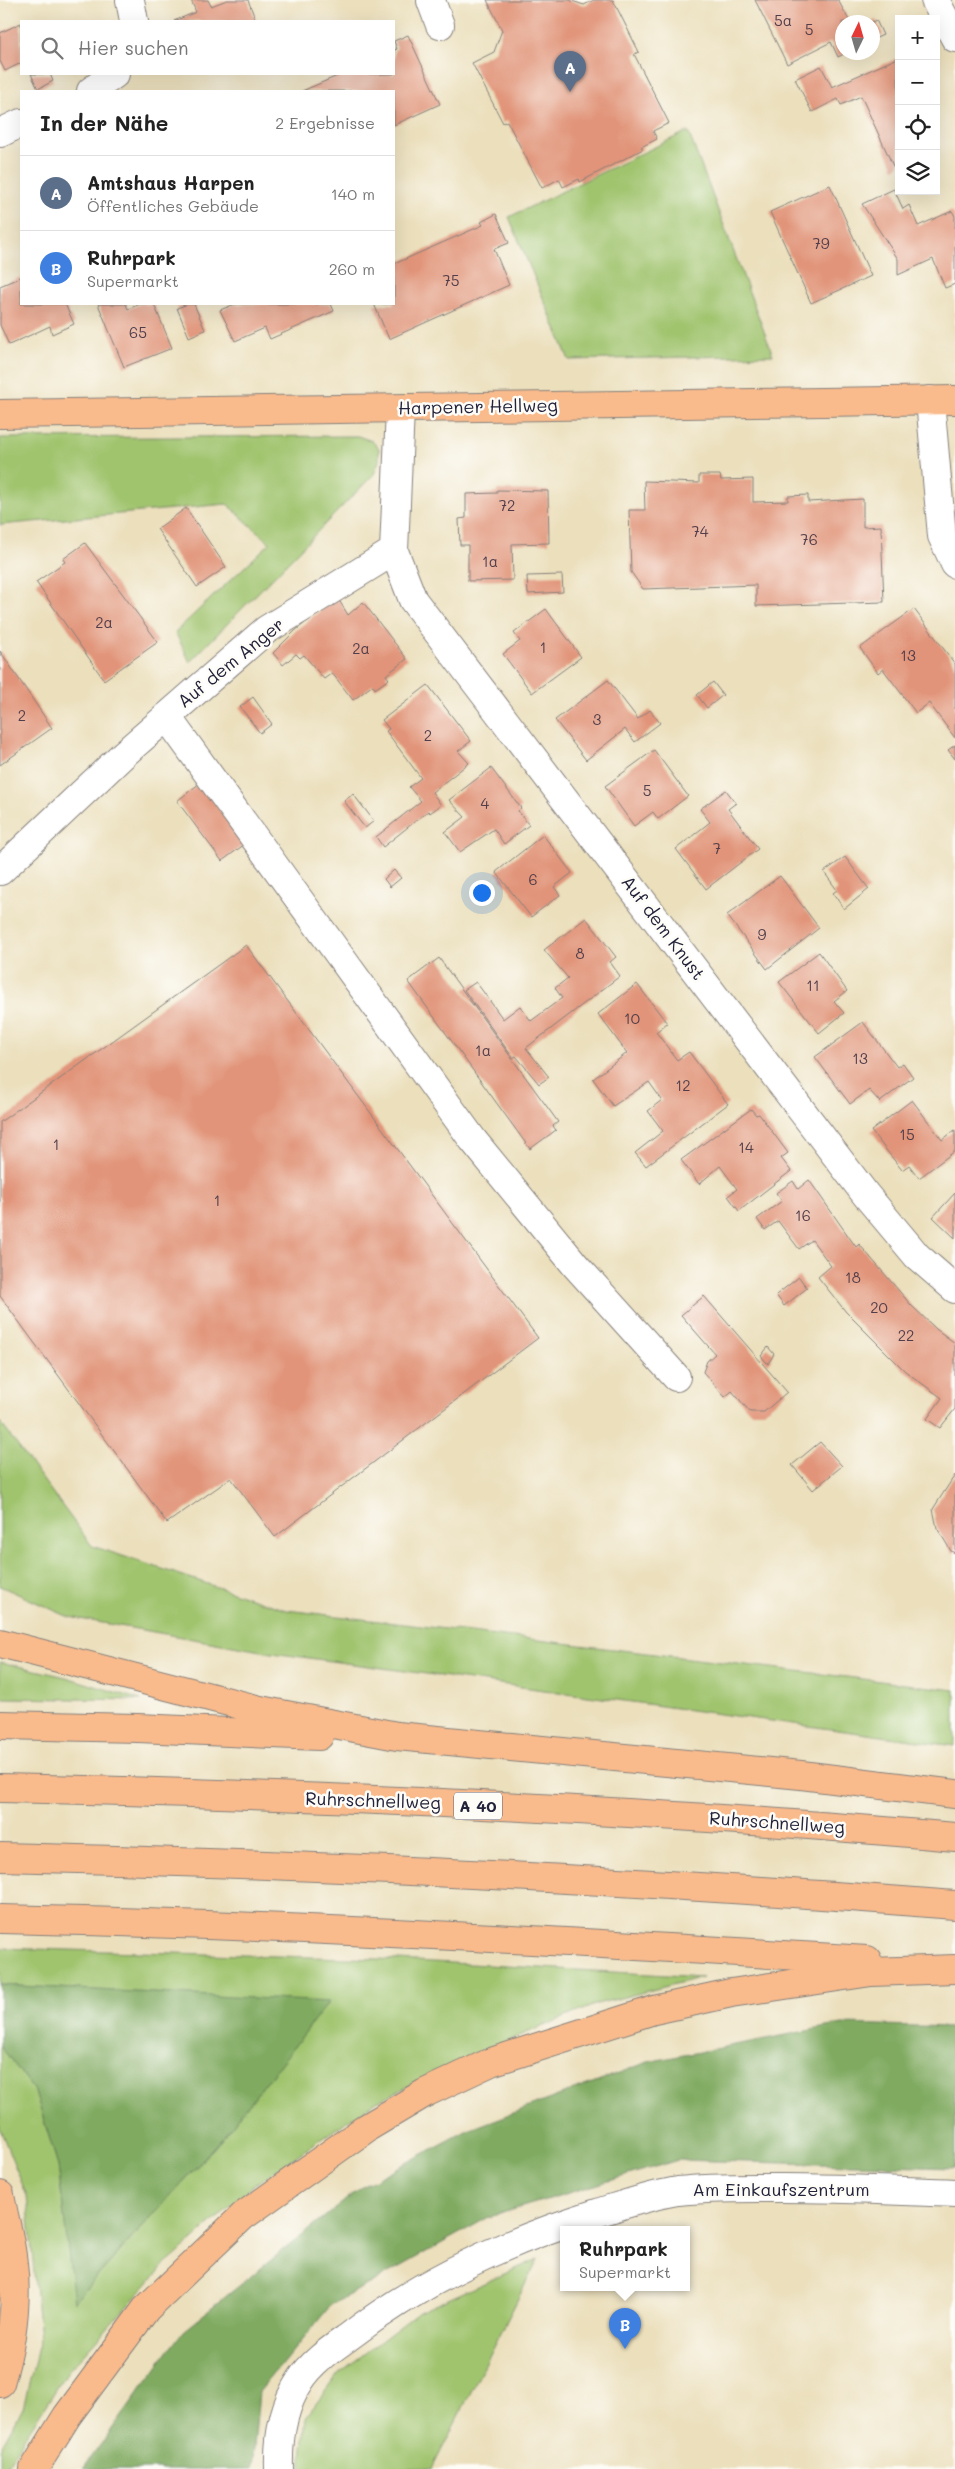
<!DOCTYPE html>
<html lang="de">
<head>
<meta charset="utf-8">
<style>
	body { margin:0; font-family:Mali,sans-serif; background:#f2f2f2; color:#222 }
	.controls { position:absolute; right:15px; top:15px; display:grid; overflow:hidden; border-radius:0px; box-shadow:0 5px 20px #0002 }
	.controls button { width:45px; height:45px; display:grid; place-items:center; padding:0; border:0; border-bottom:1px solid #e0e0e0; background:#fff; color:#222; font:25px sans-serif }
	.compass { position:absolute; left:835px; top:15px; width:45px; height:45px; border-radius:50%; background:#fff; box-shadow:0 5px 20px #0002; rotate:5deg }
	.you { position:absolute; left:481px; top:892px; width:18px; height:18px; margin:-12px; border:4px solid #fff; border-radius:50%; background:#1a73e8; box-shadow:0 0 0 8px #1a73e833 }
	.badge { display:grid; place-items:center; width:32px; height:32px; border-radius:50%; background:#0f766e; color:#fff; font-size:16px; font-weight:700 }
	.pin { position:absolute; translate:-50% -41px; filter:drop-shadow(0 1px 2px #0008) }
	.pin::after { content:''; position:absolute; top:26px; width:18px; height:15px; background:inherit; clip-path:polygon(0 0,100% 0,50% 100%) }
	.popup { position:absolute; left:560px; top:2226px; width:130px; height:65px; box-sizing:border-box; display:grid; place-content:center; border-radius:0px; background:#fff; filter:drop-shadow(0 1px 4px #0005); font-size:16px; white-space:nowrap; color:#767676 }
	.popup b { font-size:19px; color:#222 }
	.popup::after { content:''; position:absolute; left:50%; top:100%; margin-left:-10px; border:10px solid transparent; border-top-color:#fff }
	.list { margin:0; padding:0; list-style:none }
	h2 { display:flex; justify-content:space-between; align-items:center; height:65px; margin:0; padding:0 20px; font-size:21px }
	h2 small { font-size:16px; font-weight:400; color:#767676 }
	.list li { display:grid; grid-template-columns:32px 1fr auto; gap:15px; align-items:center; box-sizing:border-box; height:75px; padding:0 20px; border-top:1px solid #e0e0e0 }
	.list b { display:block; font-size:19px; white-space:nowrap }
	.list p { margin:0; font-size:16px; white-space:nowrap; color:#767676 }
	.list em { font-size:16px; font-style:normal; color:#767676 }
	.icon { flex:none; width:28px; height:28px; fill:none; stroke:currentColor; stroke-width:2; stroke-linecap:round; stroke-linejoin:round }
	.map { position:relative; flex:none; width:955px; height:2469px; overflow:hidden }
	.search { position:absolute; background:#fff; box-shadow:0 5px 20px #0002; left:20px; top:20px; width:375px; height:55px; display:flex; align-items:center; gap:12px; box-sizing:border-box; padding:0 18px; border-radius:0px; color:#767676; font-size:19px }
	.panel { position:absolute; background:#fff; box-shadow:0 5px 20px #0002; left:20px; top:90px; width:375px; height:215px; border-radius:0px }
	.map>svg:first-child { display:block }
</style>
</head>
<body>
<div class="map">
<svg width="955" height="2469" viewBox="0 0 955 2469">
	<rect width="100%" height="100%" fill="#fdfcf7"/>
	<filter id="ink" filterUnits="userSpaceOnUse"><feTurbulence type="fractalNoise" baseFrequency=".02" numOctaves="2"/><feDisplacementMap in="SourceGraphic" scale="10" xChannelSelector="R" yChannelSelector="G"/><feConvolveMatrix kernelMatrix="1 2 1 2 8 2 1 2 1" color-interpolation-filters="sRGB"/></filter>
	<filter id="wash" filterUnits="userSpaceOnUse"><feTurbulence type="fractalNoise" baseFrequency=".0096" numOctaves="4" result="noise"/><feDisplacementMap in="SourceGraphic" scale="20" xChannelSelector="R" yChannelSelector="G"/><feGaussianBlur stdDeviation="1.12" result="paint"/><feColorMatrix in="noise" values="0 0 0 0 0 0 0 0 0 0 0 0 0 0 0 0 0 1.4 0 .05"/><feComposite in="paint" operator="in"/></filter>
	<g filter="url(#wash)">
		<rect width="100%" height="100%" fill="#ebdfbc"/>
		<path fill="#a0c46e" stroke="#617354" d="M688 131 773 355 569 360 509 217Z
			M358 436 372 441 379 448V461L374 474 190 662 175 632 270 543 227 504 0 525V438Z
			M0 1422 92 1546 287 1610 955 1690V1746L272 1653 69 1617 0 1586Z
			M0 1662 66 1677 141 1700 0 1698Z
			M0 1948 379 1959 703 1977 597 2004 495 2046 375 2102 254 2185 163 2267 68 2371 4 2469H0V2449L23 2408 40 2339 27 2196 0 2129V2045L35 2092 58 2165 75 2301 219 2142 328 2003 0 1985Z
			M538 2259 432 2469H301L306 2417 339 2373 419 2312Z"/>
		<path fill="#80aa61" stroke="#51664e" d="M0 1985 329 2002 219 2142 74 2302 58 2165 35 2092 0 2045Z
			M842 2024 955 2027V2168L678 2160 489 2217 331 2305 259 2392 252 2469H83L183 2331 363 2186 468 2130 648 2062Z"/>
		<g id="blocks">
			<path fill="#e19479" d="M191 0H208L211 6 227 0H248L256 21H174L196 12Z
				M487 0H569L584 5 594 0H613L639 52 634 54 669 123 653 131 657 139 641 147 643 149 580 182 579 179 563 187 559 179 542 188 507 121 503 123 472 63 494 52 502 30Z
				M755 0H838L850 22H842V52H848L838 57 831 42 787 64Z
				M876 20 883 35 872 40V22Z
				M21 23V63L5 71 0 61V33Z
				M408 35 440 104 394 125V91H302L342 74H394V50L397 49 394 41Z
				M898 58 899 166 894 168 861 96 841 105 838 99 812 112 795 79 821 66 832 87Z
				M31 74H50L53 81 38 89Z
				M830 185 871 276 811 303 770 212Z
				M894 189 903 209 909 205 918 226 952 211 955 216V284L945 288 933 259 898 275V259L862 204Z
				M496 214 509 243 494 249 509 285 389 339 374 304H394V264L483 225 481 222Z
				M21 277V304H65L74 324 52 334 50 326 9 345 0 325V286Z
				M98 304H126L128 309 140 304H154L172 348 124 367Z
				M188 304H194L205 330 189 337 177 308Z
				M235 304H331L334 311 270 339 265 328 235 341 220 310Z
				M699 475H720L721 480 753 479V502L788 501V496L808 495V502L863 499V527L881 526 884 602 756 606V585L643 589 631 572 629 510H645L644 481 699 483Z
				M497 490 548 491 549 543 512 544 513 580 468 581V545H460L459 519 466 518V494L497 493Z
				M186 508 226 567 197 587 157 529Z
				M85 543 158 642 104 680 36 582 65 562 63 559Z
				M562 575 563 592 528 594 527 576Z
				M337 597 348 615 363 602 407 659 386 675 389 679 375 689 373 685 353 700 332 673 324 679 304 655 300 658 296 654 283 665 273 653 295 631Z
				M546 609 581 657 532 693 503 654 520 641 514 633Z
				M914 609 955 664V738L929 703 916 713 883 669 878 673 860 648Z
				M0 651 52 728 0 765Z
				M608 680 638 719 650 710 660 723 635 742 625 729 586 760 555 720Z
				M713 682 723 695 707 708 697 695Z
				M428 685 471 741 458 751 469 763 432 792 441 805 430 813 428 811 383 847 376 837 421 801 409 787 421 778 386 731 389 729 382 720Z
				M253 697 272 724 260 733 240 707Z
				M955 745V759L948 750Z
				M654 750 688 796 658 819 653 812 634 826 605 786Z
				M491 768 521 808 518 811 529 825 504 844 494 829 460 852 445 832 465 817 449 800Z
				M200 783 245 844 222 861 177 801Z
				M726 790 736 803 728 809 758 849 706 889 676 849 710 822 700 809Z
				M353 794 374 821 365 828 344 801Z
				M543 835 572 873 554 887 560 895 531 917 496 872Z
				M845 857 869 889 844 909 833 893 837 890 824 872Z
				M394 870 401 878 390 887 384 879Z
				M780 876 819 928 767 969 727 915Z
				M586 918 616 957 610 962 620 976 526 1048 549 1077 539 1084 516 1056 513 1058 464 990 476 982 503 1019 520 1006 531 1021 562 998 555 988 568 978 544 950Z
				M246 945 538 1338 275 1537 231 1478 167 1523 0 1296V1122Z
				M819 952 847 991 834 1001 844 1013 819 1033 779 982Z
				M439 958 558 1122 553 1126 556 1130 530 1149 408 981Z
				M637 984 667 1023 656 1032 677 1060 689 1052 728 1104 646 1166 635 1153 663 1131 648 1111 662 1100 649 1082 613 1106 593 1079 627 1053 598 1014Z
				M863 1022 897 1067 903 1063 913 1077 880 1102 869 1090 850 1104 815 1057Z
				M912 1100 942 1140 955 1130V1151L919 1178 909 1165 902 1170 871 1131Z
				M751 1109 756 1115 759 1114 788 1153 781 1158 791 1171 739 1211 728 1196 737 1189 720 1166 699 1184 681 1160Z
				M809 1180 856 1247 859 1244 911 1305 936 1329 955 1343V1409L940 1428 927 1419 942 1398 905 1371 846 1312 818 1277 831 1266 812 1240 799 1249 778 1221 765 1230 757 1219 782 1201 776 1193 793 1181 798 1189Z
				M955 1193V1238L933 1217Z
				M799 1277 807 1288 784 1306 776 1295Z
				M704 1296 787 1392 764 1412H750L732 1391 725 1397 703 1372 707 1361 715 1354 681 1315Z
				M768 1347 774 1354 768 1364 761 1356Z
				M820 1442 842 1466 813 1490 792 1465Z
				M955 1475V1553L951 1551 937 1528 933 1509Z"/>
		</g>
	</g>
	<g filter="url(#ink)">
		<use href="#blocks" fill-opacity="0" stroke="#86807c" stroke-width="1"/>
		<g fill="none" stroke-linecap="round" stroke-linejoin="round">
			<g stroke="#86807c" stroke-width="30">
				<path id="minor" d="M130 0 134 21
					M935 0 955 38
					M431 1 440 25
					M91 91 115 74
					M0 133 21 123
					M930 400 942 536 955 564
					M394 551 413 600 866 1195 917 1256 955 1289
					M167 717 473 1140 576 1266 676 1377
					M0 871 125 753 266 630 394 551 400 409
					M279 2469C278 2438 282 2408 300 2381 311 2363 330 2350 347 2338 422 2280 507 2241 597 2213 623 2205 651 2195 678 2191 713 2187 748 2188 782 2188 840 2188 897 2191 955 2193"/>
			</g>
			<g stroke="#86807c" stroke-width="30">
				<path id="major" d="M0 414 955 400"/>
			</g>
			<g stroke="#86807c" stroke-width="30">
				<path id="highway" d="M0 1643 260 1710 397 1736 801 1775 955 1794
					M0 1725 138 1728 319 1736
					M0 1788C318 1795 638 1809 955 1837
					M0 1857C319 1864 637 1880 955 1905
					M0 1919C289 1925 579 1942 867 1960
					M0 2195C4 2218 11 2241 13 2264 18 2303 11 2346 0 2383
					M34 2469 67 2416 146 2309 243 2216 368 2127 425 2093 491 2062 654 2010 731 1993 871 1972 955 1969"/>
			</g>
			<use href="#minor" stroke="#fff" stroke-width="28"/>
			<use href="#major" stroke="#fabb8c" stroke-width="28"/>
			<use href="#highway" stroke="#fabb8c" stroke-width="28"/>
		</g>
	</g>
	<g text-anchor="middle" stroke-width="5" stroke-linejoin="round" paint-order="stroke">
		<g font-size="15" fill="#523e4a">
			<text x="783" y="26">5a</text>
			<text x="809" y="35">5</text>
			<text x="821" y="249">79</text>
			<text x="451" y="286">75</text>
			<text x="138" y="338">65</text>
			<text x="507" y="511">72</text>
			<text x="700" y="537">74</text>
			<text x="809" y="545">76</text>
			<text x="490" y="567">1a</text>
			<text x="104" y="628">2a</text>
			<text x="543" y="653">1</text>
			<text x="361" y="654">2a</text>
			<text x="908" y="661">13</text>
			<text x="22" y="721">2</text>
			<text x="597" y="725">3</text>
			<text x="428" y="741">2</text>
			<text x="647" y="796">5</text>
			<text x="485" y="809">4</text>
			<text x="717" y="854">7</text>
			<text x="533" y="885">6</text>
			<text x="762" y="940">9</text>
			<text x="580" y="959">8</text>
			<text x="813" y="991">11</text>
			<text x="632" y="1024">10</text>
			<text x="483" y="1056">1a</text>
			<text x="860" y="1064">13</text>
			<text x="683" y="1091">12</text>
			<text x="907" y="1140">15</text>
			<text x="56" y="1150">1</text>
			<text x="746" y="1153">14</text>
			<text x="217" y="1206">1</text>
			<text x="803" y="1221">16</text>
			<text x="853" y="1283">18</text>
			<text x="879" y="1313">20</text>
			<text x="906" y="1341">22</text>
		</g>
		<rect fill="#fdfcf7" stroke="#646373" stroke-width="1" x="454" y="1792.5" width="48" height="27" rx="4"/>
		<g font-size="16" font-weight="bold" fill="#22223b">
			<text x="478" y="1812">A 40</text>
		</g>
		<g font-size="18" fill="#22223b" stroke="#fdfcf7">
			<text transform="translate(478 407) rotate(-1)" y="6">Harpener Hellweg</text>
			<text transform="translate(231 663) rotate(-39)" y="6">Auf dem Anger</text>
			<text transform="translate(663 928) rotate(53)" y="6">Auf dem Knust</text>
			<text transform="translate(373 1801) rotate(2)" y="6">Ruhrschnellweg</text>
			<text transform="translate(777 1823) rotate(4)" y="6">Ruhrschnellweg</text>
			<text x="781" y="2196">Am Einkaufszentrum</text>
		</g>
	</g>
</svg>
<div class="controls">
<button>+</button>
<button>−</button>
<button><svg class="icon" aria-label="locate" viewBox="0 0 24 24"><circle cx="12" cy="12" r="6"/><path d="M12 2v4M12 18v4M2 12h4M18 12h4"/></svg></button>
<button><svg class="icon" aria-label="layers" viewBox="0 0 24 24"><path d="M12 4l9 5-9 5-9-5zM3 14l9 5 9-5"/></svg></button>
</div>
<svg class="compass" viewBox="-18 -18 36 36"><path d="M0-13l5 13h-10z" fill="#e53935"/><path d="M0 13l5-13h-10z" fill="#767676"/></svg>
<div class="you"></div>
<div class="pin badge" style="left:570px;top:92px;background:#5c6f8a">A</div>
<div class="pin badge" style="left:625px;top:2349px;background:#3f7fe0">B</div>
<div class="popup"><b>Ruhrpark</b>Supermarkt</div>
<div class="search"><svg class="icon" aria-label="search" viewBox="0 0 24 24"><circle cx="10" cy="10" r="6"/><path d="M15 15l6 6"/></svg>Hier suchen</div>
<section class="panel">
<h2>In der Nähe<small>2 Ergebnisse</small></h2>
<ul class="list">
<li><span class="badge" style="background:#5c6f8a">A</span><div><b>Amtshaus Harpen</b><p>Öffentliches Gebäude</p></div><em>140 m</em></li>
<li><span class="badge" style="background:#3f7fe0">B</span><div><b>Ruhrpark</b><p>Supermarkt</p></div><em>260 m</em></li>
</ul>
</section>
</div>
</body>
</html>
